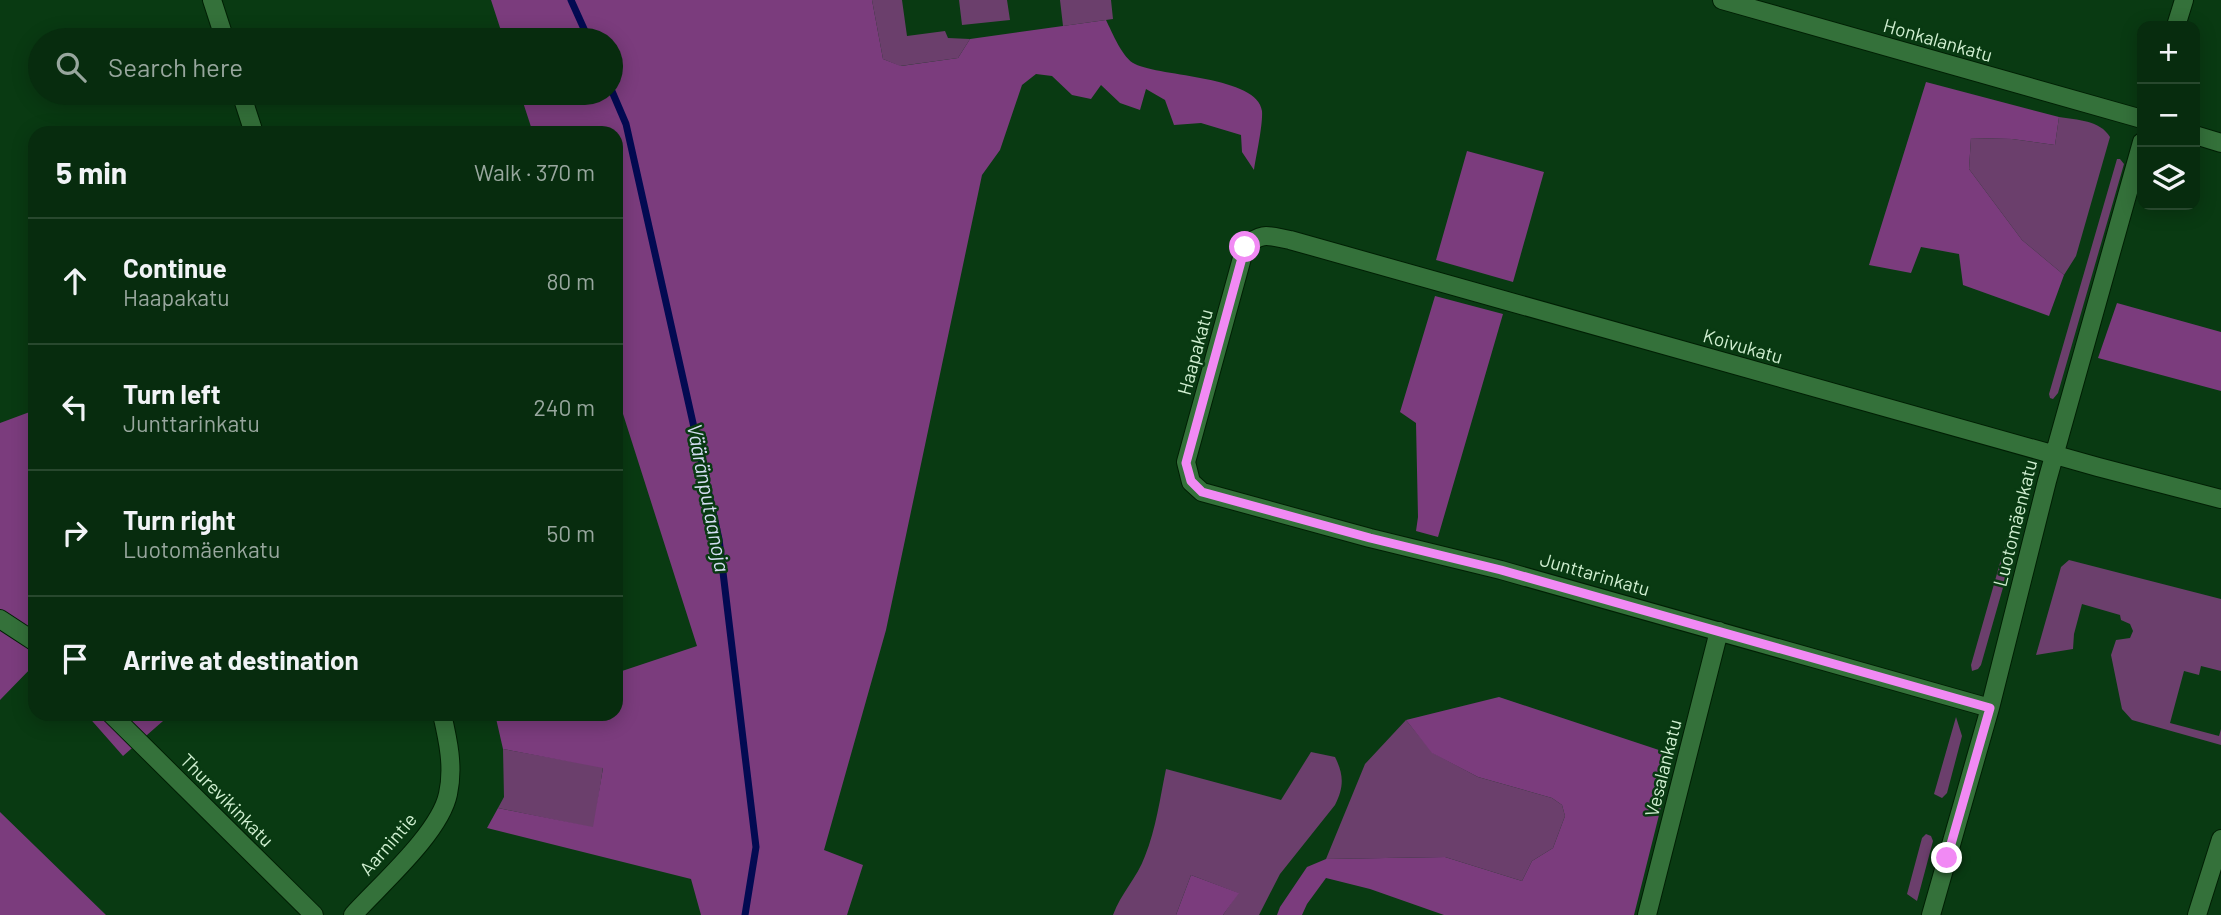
<!DOCTYPE html>
<html lang="en">
<head>
<meta charset="utf-8">
<style>
	body { margin:0; font-family:Barlow,sans-serif; background:#15381c; color:#f1f3f6 }
	.controls { position:absolute; right:21px; top:21px; display:grid; overflow:hidden; border-radius:14px; box-shadow:0 4px 18px #0003 }
	.controls button { width:63px; height:63px; display:grid; place-items:center; padding:0; border:0; border-bottom:2px solid #28482e; background:#072c0e; color:#f1f3f6; font:35px sans-serif }
	.stop { position:absolute; width:21px; height:21px; margin:-16px; border:5px solid #f18af4; border-radius:50%; background:#fff }
	.stop.end { background:#f18af4; border-color:#fff; box-shadow:0 2px 7px #0008 }
	.list { margin:0; padding:0; list-style:none }
	h2 { display:flex; justify-content:space-between; align-items:center; height:91px; margin:0; padding:0 28px; font-size:30px }
	h2 small { font-size:23px; font-weight:400; color:#98a79e }
	.list li { display:grid; grid-template-columns:46px 1fr auto; gap:21px; align-items:center; box-sizing:border-box; height:126px; padding:0 28px; border-top:2px solid #28482e }
	.list b { display:block; font-size:26px; white-space:nowrap }
	.list p { margin:0; font-size:23px; white-space:nowrap; color:#98a79e }
	.list em { font-size:23px; font-style:normal; color:#98a79e }
	.icon { flex:none; width:38px; height:38px; fill:none; stroke:currentColor; stroke-width:2; stroke-linecap:round; stroke-linejoin:round }
	.map { position:relative; flex:none; width:2221px; height:915px; overflow:hidden }
	.search { position:absolute; background:#072c0e; box-shadow:0 4px 18px #0003; left:28px; top:28px; width:595px; height:77px; display:flex; align-items:center; gap:18px; box-sizing:border-box; padding:0 24px; border-radius:38px; color:#98a79e; font-size:26px }
	.panel { position:absolute; background:#072c0e; box-shadow:0 4px 18px #0003; left:28px; top:126px; width:595px; height:595px; border-radius:21px }
	.map>svg:first-child { display:block }
</style>
</head>
<body>
<div class="map">
<svg width="2221" height="915" viewBox="0 0 2221 915">
	<rect width="100%" height="100%" fill="#093a12"/>
	<path fill="#6b3f6c" d="M872 0H902L907 36 945 31 948 38 970 39 958 58 900 66 883 59Z
		M959 0H1007L1010 20 962 25Z
		M1060 0H1111L1113 19 1063 26Z
		M2059 117C2077 120 2100 120 2110 137L2076 256 2064 275 2022 240 1969 169 1971 138 2012 139 2055 145Z
		M2117 159H2120L2124 164 2058 393 2053 399 2050 398 2049 394Z
		M2028 478 2031 482V489L1981 665 1978 669 1972 671 1971 665 2023 482Z
		M2069 560 2221 599V671L2201 666 2199 675 2184 671 2170 723 2219 736 2221 729V745L2132 720 2122 709 2111 655 2116 640 2130 638 2133 631 2130 624 2121 620 2120 615 2082 604 2074 634 2073 649 2036 655 2061 567Z
		M1956 717 1962 736 1947 793 1942 798 1934 794Z
		M1406 720 1433 753 1478 777 1552 798 1562 805 1565 816 1553 848 1532 861 1522 881 1445 857 1326 859 1365 764Z
		M503 749 603 767 594 828 498 808 504 797Z
		M1311 752 1335 757C1344 775 1344 787 1335 805L1280 874 1259 915H1223L1238 893 1191 875 1176 915H1113C1121 893 1137 878 1145 856 1156 829 1160 798 1166 769L1281 800Z
		M1926 834 1931 836 1933 841 1917 901 1907 894 1922 838Z"/>
	<path fill="#7b3c7d" d="M491 0H872L883 59 901 66 958 58 970 39 1106 20C1112 32 1123 59 1135 64 1161 77 1258 76 1262 111 1263 125 1256 156 1254 170L1242 152 1241 135 1201 123 1174 125 1165 100 1146 89 1140 110 1120 103 1101 85 1091 99 1072 95 1052 76 1036 74 1022 85 1000 150 982 175 886 630 824 850 863 865 847 915H701L691 879 487 828 498 808 593 827 603 768 503 749 495 714H616V673L697 646 616 392V133H533L520 93H611V40H504Z
		M1926 82 2059 117 2055 145 2012 139 1971 138 1969 169 2022 240 2064 275 2049 316 1963 285 1959 254 1921 247 1911 273 1869 265Z
		M1467 151 1544 172 1513 282 1436 260Z
		M1435 296 1503 314 1438 537 1416 531 1418 517 1416 423 1400 412Z
		M2117 303 2221 332V391L2098 358Z
		M35 410V664L0 700V423Z
		M1499 697 1674 755 1634 915H1444L1370 889 1326 878 1307 904 1302 915H1277L1280 907 1307 867 1326 859 1445 857 1522 881 1532 861 1553 848 1565 816 1562 805 1552 798 1478 777 1432 753 1406 720Z
		M86 714H171L123 756Z
		M0 812 106 915H0Z
		M1191 875 1239 893 1223 915H1176Z"/>
	<g fill="none" stroke-linecap="round" stroke-linejoin="round">
		<path stroke="#030a52" stroke-width="7" d="M571 0 589 40
			M611 89 626 124 719 539 756 847 745 915"/>
		<g stroke="#001f04" stroke-width="20">
			<path id="minor" d="M212 0 225 40
				M1722 0 2142 119
				M2176 26 2184 0
				M241 93 254 133
				M2195 135 2221 143
				M0 619 35 642
				M1990 708 1501 570 1370 538 1202 492 1191 482 1186 462 1245 247C1262 231 1269 236 1290 240L2098 467 2221 499
				M111 714 314 915
				M353 915C380 885 440 833 448 794 454 767 448 740 442 714
				M1647 915 1719 631
				M1931 915 1990 708 2047 481 2142 142
				M2197 915 2221 839"/>
		</g>
		<use href="#minor" stroke="#34713a" stroke-width="18"/>
	</g>
	<g fill="none" stroke-linecap="round" stroke-linejoin="round">
		<path stroke="#f18af4" stroke-width="9" d="M1245 247 1186 463 1191 481 1202 492 1370 538 1501 570 1990 708 1947 858"/>
	</g>
	<g text-anchor="middle" stroke-width="5" stroke-linejoin="round" paint-order="stroke">
		<g font-size="19" fill="#d0efd1" stroke="#093a12">
			<text transform="translate(1938 40) rotate(16)" y="7">Honkalankatu</text>
			<text transform="translate(1743 346) rotate(16)" y="7">Koivukatu</text>
			<text transform="translate(1195 352) rotate(-75)" y="7">Haapakatu</text>
			<text transform="translate(2015 523) rotate(-76)" y="7">Luotomäenkatu</text>
			<text transform="translate(1595 574) rotate(16)" y="7">Junttarinkatu</text>
			<text transform="translate(1663 768) rotate(-76)" y="7">Vesalankatu</text>
			<text transform="translate(227 800) rotate(45)" y="7">Thurevikinkatu</text>
			<text transform="translate(388 844) rotate(-49)" y="7">Aarnintie</text>
		</g>
		<g font-size="21" font-style="italic" fill="#d4ddf3" stroke="#093a12">
			<text transform="translate(708 498) rotate(79)" y="7">Vääränputaanoja</text>
		</g>
	</g>
</svg>
<div class="controls">
<button>+</button>
<button>−</button>
<button><svg class="icon" aria-label="layers" viewBox="0 0 24 24"><path d="M12 4l9 5-9 5-9-5zM3 14l9 5 9-5"/></svg></button>
</div>
<div class="stop" style="left:1245px;top:247px"></div>
<div class="stop end" style="left:1947px;top:858px"></div>
<div class="search"><svg class="icon" aria-label="search" viewBox="0 0 24 24"><circle cx="10" cy="10" r="6"/><path d="M15 15l6 6"/></svg>Search here</div>
<section class="panel">
<h2>5 min<small>Walk · 370 m</small></h2>
<ul class="list">
<li><svg class="icon" aria-label="ahead" viewBox="0 0 24 24"><path d="M12 20V5M6 11l6-6 6 6"/></svg><div><b>Continue</b><p>Haapakatu</p></div><em>80 m</em></li>
<li><svg class="icon" aria-label="left" viewBox="0 0 24 24"><path d="M17 20v-9H6M10 6l-5 5 5 5"/></svg><div><b>Turn left</b><p>Junttarinkatu</p></div><em>240 m</em></li>
<li><svg class="icon" aria-label="right" viewBox="0 0 24 24"><path d="M7 20v-9h11M14 6l5 5-5 5"/></svg><div><b>Turn right</b><p>Luotomäenkatu</p></div><em>50 m</em></li>
<li><svg class="icon" aria-label="arrive" viewBox="0 0 24 24"><path d="M6 21V4h12l-3 4 3 4H6"/></svg><div><b>Arrive at destination</b></div></li>
</ul>
</section>
</div>
</body>
</html>
